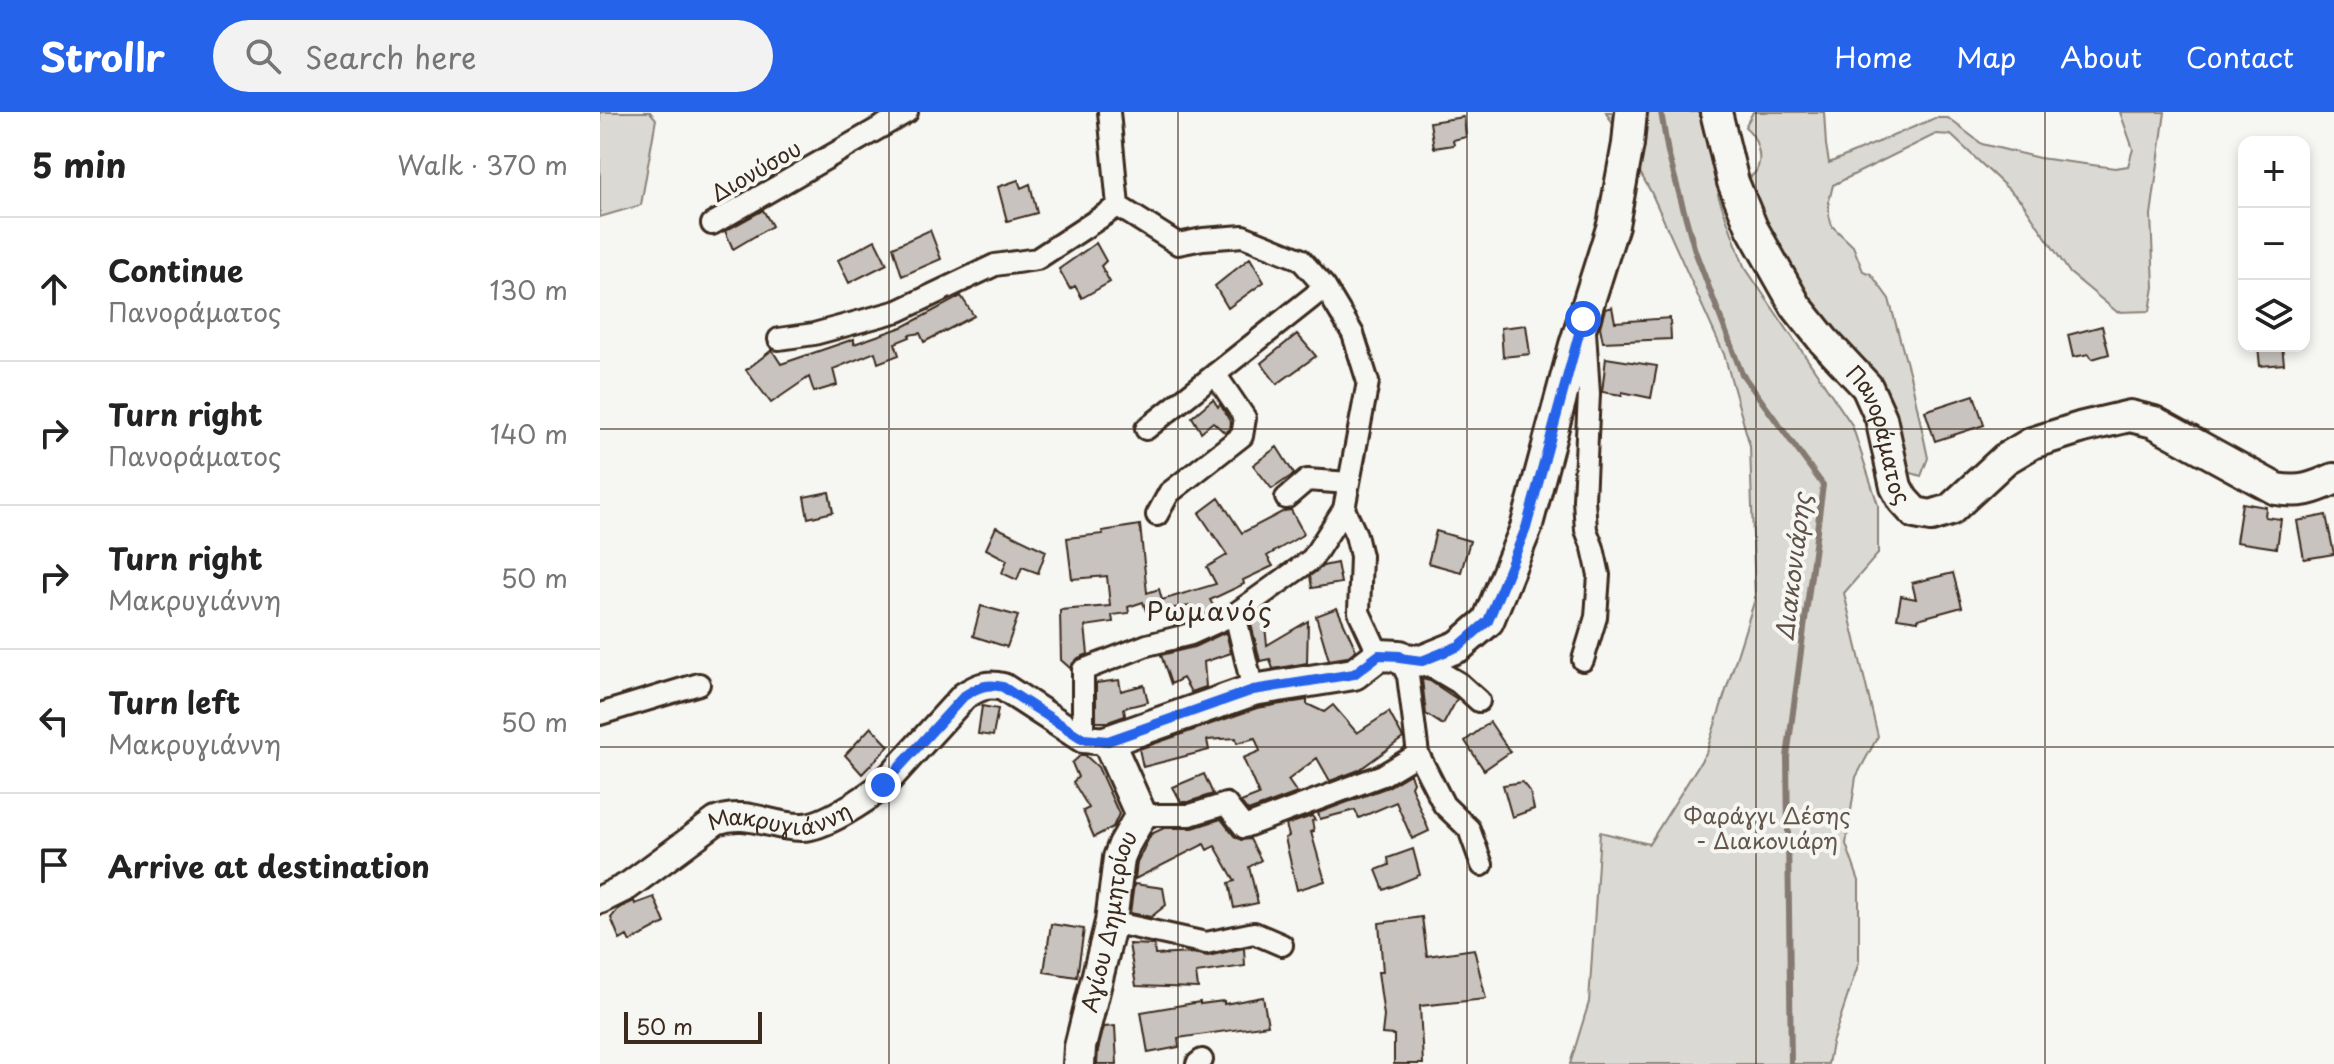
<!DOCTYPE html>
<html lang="en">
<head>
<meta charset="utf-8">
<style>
	body { margin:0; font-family:"Playpen Sans",sans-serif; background:#f2f2f2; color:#222 }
	.controls { position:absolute; right:24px; top:24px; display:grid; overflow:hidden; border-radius:16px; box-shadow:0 4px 12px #0003 }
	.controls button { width:72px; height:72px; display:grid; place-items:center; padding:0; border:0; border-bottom:2px solid #e0e0e0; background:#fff; color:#222; font:40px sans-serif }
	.scale { position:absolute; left:24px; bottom:20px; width:138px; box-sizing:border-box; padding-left:8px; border:4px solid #3b2a1e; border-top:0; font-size:22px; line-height:28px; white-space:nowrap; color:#3b2a1e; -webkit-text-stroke:6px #f6f6f2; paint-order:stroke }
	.stop { position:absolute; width:24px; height:24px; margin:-18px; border:6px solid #2563eb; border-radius:50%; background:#fff }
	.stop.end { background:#2563eb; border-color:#fff; box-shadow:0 2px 8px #0008 }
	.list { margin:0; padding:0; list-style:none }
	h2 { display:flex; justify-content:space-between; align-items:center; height:104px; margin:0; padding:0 32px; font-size:34px }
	h2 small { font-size:26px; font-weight:400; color:#767676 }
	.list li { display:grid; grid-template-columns:52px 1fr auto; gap:24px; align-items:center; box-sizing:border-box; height:144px; padding:0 32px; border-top:2px solid #e0e0e0 }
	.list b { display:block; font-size:30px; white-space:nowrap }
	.list p { margin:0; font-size:26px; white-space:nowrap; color:#767676 }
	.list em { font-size:26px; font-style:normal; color:#767676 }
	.icon { flex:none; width:44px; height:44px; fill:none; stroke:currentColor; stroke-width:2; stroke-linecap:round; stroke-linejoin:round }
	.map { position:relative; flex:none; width:1734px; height:952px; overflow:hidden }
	header { display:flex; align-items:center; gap:48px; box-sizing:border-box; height:112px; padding:0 40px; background:#2563eb; color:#fff }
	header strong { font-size:38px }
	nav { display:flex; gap:44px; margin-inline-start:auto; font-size:28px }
	.search { width:560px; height:72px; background:#f2f2f2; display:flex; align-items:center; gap:20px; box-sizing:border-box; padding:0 28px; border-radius:44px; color:#767676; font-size:30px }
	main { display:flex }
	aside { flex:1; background:#fff }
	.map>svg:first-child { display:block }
</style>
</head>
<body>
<header>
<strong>Strollr</strong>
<div class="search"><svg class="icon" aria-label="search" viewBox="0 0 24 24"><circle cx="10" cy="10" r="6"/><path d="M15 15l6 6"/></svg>Search here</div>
<nav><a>Home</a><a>Map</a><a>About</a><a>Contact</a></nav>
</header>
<main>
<aside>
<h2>5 min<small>Walk · 370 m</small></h2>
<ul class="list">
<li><svg class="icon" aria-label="ahead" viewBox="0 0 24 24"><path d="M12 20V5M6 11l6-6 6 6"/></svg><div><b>Continue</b><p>Πανοράματος</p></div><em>130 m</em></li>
<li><svg class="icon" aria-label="right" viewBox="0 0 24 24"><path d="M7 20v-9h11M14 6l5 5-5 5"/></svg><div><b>Turn right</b><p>Πανοράματος</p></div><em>140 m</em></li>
<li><svg class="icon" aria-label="right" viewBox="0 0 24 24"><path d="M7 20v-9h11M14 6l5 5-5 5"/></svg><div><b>Turn right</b><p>Μακρυγιάννη</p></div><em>50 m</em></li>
<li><svg class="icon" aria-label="left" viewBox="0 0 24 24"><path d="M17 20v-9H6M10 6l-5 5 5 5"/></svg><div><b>Turn left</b><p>Μακρυγιάννη</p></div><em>50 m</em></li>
<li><svg class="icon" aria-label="arrive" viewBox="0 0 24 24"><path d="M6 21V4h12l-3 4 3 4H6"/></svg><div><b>Arrive at destination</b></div></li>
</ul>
</aside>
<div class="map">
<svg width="1734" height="952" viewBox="0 0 1734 952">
	<rect width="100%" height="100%" fill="#f6f6f2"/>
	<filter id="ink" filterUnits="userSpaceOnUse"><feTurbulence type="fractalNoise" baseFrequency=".0125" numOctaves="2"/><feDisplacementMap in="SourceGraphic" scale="16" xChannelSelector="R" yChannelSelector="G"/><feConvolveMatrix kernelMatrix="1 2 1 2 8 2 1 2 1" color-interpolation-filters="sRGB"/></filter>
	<g filter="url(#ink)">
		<path fill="#dad9d3" stroke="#8a8278" stroke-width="2" d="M0 0H50L56 7 41 93 0 105Z
			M1006 0H1133L1135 32 1118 83 1144 154 1252 313 1278 393V442L1244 481 1278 624 1256 665 1246 732 1259 769V850L1232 931 1228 952H970L989 890 1000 720 1049 732 1106 641 1155 487 1150 334 1124 242 1051 80Z
			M1153 0H1224L1226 33 1229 51 1335 6H1348L1382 32 1439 46 1515 56 1528 54 1533 37 1520 0H1565L1551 103 1554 175 1550 199 1517 200 1470 161 1422 90 1351 23 1336 22 1233 73 1229 89V103L1232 114 1253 134 1263 159 1271 162 1289 187 1312 271 1328 346 1321 364 1308 360 1197 185 1146 68C1150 65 1154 63 1156 59 1164 46 1156 23 1145 15Z"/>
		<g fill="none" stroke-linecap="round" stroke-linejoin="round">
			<path stroke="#857a71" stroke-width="6" d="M1061 0 1068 41 1095 139 1142 262 1223 373 1187 645 1191 952"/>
		</g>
		<path fill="#c8c3be" stroke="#3b2a1e" stroke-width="2" d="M864 5 866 25 853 28 854 33 834 36 830 10Z
			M418 68 421 76 430 72 437 101 407 109 398 75Z
			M163 98 172 114 133 137 125 119Z
			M330 118 341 147 302 164 293 135Z
			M275 128 287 152 249 171 238 148Z
			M496 131 506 149 501 154 510 170 482 186 475 174 470 177 459 157Z
			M650 146 664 170 628 196 615 174Z
			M361 184 374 204 324 230 320 221 309 223 310 225 295 231 299 243 278 251 275 240 233 257 237 273 214 280 209 265 171 291 146 258 172 238 181 252 254 227V232L305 214Z
			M1012 195 1015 210 1070 206 1071 227 1003 230 1000 215 1005 197Z
			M926 213 930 242 903 245 901 216Z
			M1502 214 1509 242 1492 247 1489 242 1473 245 1468 223Z
			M697 222 716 244 677 272 661 251Z
			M1658 234H1682L1684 252 1660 254Z
			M1006 246 1057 254 1051 286 1022 280V283L1002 280Z
			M1374 283 1384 313 1335 329 1325 299Z
			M613 287 618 295 620 292 631 311 630 317 625 321 613 310 601 320 592 305Z
			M677 335 694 362 672 377 653 353Z
			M229 380 233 400 208 406 204 385Z
			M619 386 642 421 684 399 691 398 704 422 667 444 673 454 643 468 644 472 610 488 615 497 595 506 591 494 546 499 543 490 528 495 529 501 512 503 513 510 485 514 488 542 478 546 470 556 461 548 460 498 510 494 507 464 472 467 467 426 503 422 502 419 540 413 547 481 559 477 562 488 616 472 607 455 627 443 599 401Z
			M1642 391 1666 395 1665 405 1681 407 1677 436 1636 430Z
			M1726 403 1734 442 1704 447 1697 409Z
			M396 415 446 439 438 461 422 455 417 468 402 461 407 448 386 437Z
			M836 419 870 429 861 460 828 451Z
			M737 451 741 471 712 476 710 464 723 454Z
			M1353 461 1362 495 1318 507V509L1297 506 1301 484 1316 487 1312 471Z
			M381 494 418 504 407 535 373 524Z
			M737 496 756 538 747 545 729 548 716 504Z
			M664 505 667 533 708 509 707 551 673 557 670 547 660 549 650 508Z
			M626 520 631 541 604 550 606 575 591 580 583 566 571 572 561 543 594 535Z
			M822 567 830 569 857 587 843 613 826 602Z
			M519 568 521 579 544 573 548 590 524 596 525 604 508 610H496V571Z
			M707 588V592L724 600 733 593 757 621 789 600 803 626 759 658 730 669 717 646 688 668 697 681 648 699 641 690 659 683 643 646 660 639 655 626 637 631 636 626 607 628 609 638 543 655 539 637 657 596Z
			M382 594 398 597 393 624 378 622Z
			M890 610 910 640 884 658 865 629Z
			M271 615 289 634 262 662 245 643Z
			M481 643H485L498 655 519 702 513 715 494 725 483 699 489 696 473 670 478 665 472 651Z
			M604 662 613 682 588 690H581L573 675Z
			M810 662 813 670 811 674 829 719 812 727 796 690 759 706 755 698 720 707 718 701 788 675Z
			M922 670 930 680 934 697 912 705 903 673Z
			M712 704 715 708 712 709 714 719 711 720 725 769 697 778 685 726 689 724 686 713Z
			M621 707 634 724 641 728 650 727 661 748 649 755 658 791 634 796 629 771 635 769 615 734 607 738 604 732 535 767 537 750 551 722 564 716H593Z
			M813 737 820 763 784 778 776 758 789 753 788 746Z
			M534 772 563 776 566 793 551 805 530 801Z
			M54 785 65 811 30 830 27 824 20 828 11 806 19 796 34 789 35 792Z
			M822 805 827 844 874 837 886 887 820 894 823 952H794V923L782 922 784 904 778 860H783L779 811Z
			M451 812 484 817 477 865 444 860Z
			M529 832 554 833 555 843 592 841 608 844 644 836 645 854 596 861 598 876 536 874Z
			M663 885 668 913 578 926 579 935 548 941 541 900 600 890V892L624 889V892Z
			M515 914 517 952H497L498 938 504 915Z"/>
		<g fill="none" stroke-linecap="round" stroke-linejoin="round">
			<g stroke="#3b2a1e" stroke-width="26">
				<path id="minor" d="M509 0 518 94
					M112 112 307 0
					M179 227 214 222 298 199 395 153 437 147 518 94
					M546 317 725 175
					M686 386 707 368 749 371
					M744 397 756 423 761 444 759 500 779 543
					M557 403 569 381 642 324 645 306 615 262
					M635 502 653 578
					M983 548 996 505 999 463 993 436 986 418 984 388 989 282 985 219
					M822 549 859 571 879 589
					M0 602 99 572
					M483 627V558L547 533 591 522 635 502 712 447 744 397 768 270 753 222 725 175 700 147 643 124 603 127 578 132 518 94
					M818 642 844 693 869 717 882 753
					M541 703H590L626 692 644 715 783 663 818 642 808 564 799 546
					M511 810 606 831 654 821 682 833
					M597 952 602 948"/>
			</g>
			<g stroke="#3b2a1e" stroke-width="32">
				<g id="tertiary">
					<path id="s1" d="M0 788 28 774 116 709C147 697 170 715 201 715 223 716 266 687 283 673L364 584C378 575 387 571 403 575L483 627 508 629"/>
				</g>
			</g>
			<g stroke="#3b2a1e" stroke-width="36">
				<g id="secondary">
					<path id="s2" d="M1116 0 1133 70 1152 116 1196 194 1224 229 1267 275 1281 306 1296 375 1303 388 1315 401 1331 404 1350 398 1405 347 1432 331 1483 315 1530 304 1554 310 1676 377C1701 381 1712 377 1734 367"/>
					<path id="s3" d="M479 952 480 935 511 810 519 746 524 733 541 703 508 629 653 578 754 562 779 543 800 544 799 546 822 549 859 534 888 509 926 416 975 233 1013 113 1028 32 1031 0"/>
				</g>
			</g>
			<use href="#minor" stroke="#f6f6f2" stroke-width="20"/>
			<use href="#tertiary" stroke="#f6f6f2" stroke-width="26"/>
			<use href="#secondary" stroke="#f6f6f2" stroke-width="30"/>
		</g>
	</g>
	<g fill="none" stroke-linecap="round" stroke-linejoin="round" filter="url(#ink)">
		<path stroke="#2563eb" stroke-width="10" d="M283 673 364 584C378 575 387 571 403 575L483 627 508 629 653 578 754 562 779 543 800 544 799 546 822 549 859 534 888 509 926 416 983 207"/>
	</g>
	<path fill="none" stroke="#3b2a1e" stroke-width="2" stroke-opacity="0.55" d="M289 0V952M578 0V952M867 0V952M1156 0V952M1445 0V952M0 317H1734M0 635H1734"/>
	<g text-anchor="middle" stroke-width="8" stroke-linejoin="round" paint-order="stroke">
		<g font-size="22" fill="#3b2a1e" stroke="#f6f6f2">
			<text transform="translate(156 59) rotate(-30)" y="8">Διονύσου</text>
			<text dy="8" stroke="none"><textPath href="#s2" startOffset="368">Πανοράματος</textPath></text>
			<text dy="8" stroke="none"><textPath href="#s1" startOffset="206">Μακρυγιάννη</textPath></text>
			<text dy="8" stroke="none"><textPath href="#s3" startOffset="146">Αγίου Δημητρίου</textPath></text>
		</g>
		<g font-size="22" fill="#63564b" stroke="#f6f6f2">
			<text x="1167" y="712">Φαράγγι Δέσης<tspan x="1167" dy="25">- Διακονιάρη</tspan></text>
		</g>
		<g font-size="24" font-style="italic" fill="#605248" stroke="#f6f6f2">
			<text transform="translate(1194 455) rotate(-83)" y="8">Διακονιάρης</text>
		</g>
		<g font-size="26" letter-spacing="2" fill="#3b2a1e" stroke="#f6f6f2">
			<text x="610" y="509">Ρωμανός</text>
		</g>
	</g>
</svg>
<div class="controls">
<button>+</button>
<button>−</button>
<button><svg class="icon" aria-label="layers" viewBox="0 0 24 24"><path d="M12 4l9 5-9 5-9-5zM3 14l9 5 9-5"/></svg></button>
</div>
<div class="scale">50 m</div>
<div class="stop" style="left:983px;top:207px"></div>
<div class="stop end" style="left:283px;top:673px"></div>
</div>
</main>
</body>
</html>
